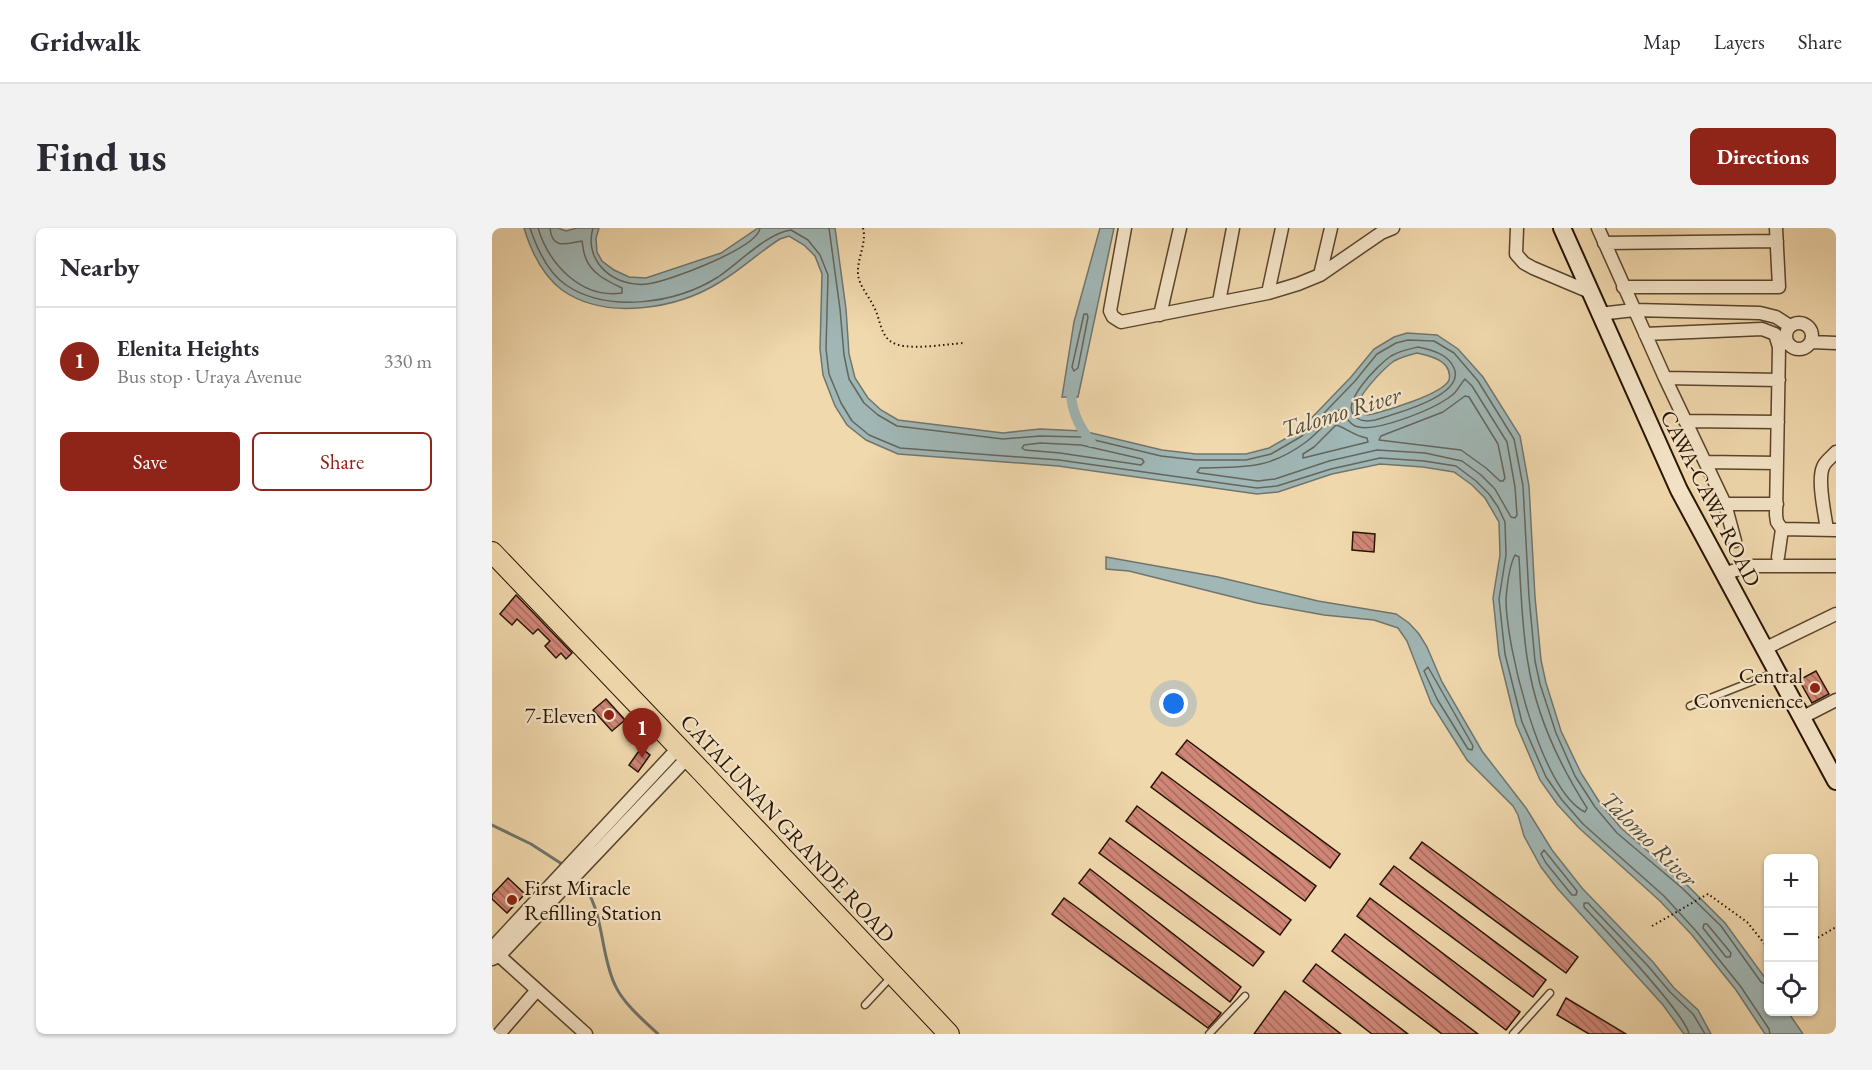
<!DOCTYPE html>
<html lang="en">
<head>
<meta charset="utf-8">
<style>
	body { margin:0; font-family:"EB Garamond",serif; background:#f2f2f3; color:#2b2b33 }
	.controls { position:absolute; right:18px; bottom:18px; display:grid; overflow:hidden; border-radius:9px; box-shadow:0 2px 4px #0004 }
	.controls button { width:54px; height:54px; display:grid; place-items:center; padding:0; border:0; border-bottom:2px solid #e1e1e2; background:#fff; color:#2b2b33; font:30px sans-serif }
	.you { position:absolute; left:682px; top:476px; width:21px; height:21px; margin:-15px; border:4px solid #fff; border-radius:50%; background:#1a73e8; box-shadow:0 0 0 9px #1a73e833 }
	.badge { display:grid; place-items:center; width:39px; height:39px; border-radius:50%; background:#8f2418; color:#fff; font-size:20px; font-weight:700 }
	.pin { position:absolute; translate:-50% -50px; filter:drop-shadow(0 2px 3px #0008) }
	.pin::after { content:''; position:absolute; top:32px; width:21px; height:18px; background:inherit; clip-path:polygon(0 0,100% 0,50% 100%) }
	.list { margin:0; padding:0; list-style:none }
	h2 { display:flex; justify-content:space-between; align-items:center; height:78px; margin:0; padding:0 24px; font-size:26px }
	h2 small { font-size:20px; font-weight:400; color:#7c7c81 }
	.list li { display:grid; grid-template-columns:39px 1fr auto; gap:18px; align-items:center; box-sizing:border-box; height:108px; padding:0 24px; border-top:2px solid #e1e1e2 }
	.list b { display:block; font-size:22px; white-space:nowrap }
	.list p { margin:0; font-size:20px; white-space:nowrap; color:#7c7c81 }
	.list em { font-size:20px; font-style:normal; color:#7c7c81 }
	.actions { display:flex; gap:12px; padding:18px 24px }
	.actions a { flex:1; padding:14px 0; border:2px solid #8f2418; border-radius:9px; text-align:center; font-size:21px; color:#8f2418 }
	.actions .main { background:#8f2418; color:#fff }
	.icon { flex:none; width:33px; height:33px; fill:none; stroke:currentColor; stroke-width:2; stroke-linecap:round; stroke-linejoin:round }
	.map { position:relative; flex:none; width:1344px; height:806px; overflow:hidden; border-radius:9px }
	header { display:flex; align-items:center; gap:36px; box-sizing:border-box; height:84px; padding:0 30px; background:#fff; border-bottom:2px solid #e1e1e2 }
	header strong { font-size:28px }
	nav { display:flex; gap:33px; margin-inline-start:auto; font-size:21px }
	.intro { display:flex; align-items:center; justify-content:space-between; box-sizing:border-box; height:144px; padding:0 36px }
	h1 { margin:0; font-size:42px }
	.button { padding:15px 27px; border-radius:9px; background:#8f2418; color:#fff; font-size:21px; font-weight:700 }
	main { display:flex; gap:36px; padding:0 36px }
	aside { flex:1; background:#fff; border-radius:9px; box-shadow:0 2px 4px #0004 }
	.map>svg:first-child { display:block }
</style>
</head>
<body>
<header>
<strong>Gridwalk</strong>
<nav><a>Map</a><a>Layers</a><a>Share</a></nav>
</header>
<div class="intro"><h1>Find us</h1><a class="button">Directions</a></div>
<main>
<aside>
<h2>Nearby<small></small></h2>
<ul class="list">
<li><span class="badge">1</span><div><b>Elenita Heights</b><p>Bus stop · Uraya Avenue</p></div><em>330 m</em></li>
</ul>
<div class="actions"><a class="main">Save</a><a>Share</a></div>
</aside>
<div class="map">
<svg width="1344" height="806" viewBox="0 0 1344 806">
	<defs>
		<pattern id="building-back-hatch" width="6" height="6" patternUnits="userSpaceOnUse" patternTransform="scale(1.5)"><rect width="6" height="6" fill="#d18778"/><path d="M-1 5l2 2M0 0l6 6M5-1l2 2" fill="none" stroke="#aa6d60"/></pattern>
	</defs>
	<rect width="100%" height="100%" fill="#f1d9ae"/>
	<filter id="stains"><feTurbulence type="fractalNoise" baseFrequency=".00333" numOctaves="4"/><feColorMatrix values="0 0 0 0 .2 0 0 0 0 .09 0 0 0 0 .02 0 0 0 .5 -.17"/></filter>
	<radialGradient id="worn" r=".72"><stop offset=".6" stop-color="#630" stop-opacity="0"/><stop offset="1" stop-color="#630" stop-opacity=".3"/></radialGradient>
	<path fill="#a0b7b6" stroke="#70766e" stroke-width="1.5" fill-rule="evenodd" d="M32 0H66L74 3 85 0H107L104 10 105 24 110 33 122 42 137 49 154 50 229 25 266 0H343L354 81 357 126 363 150 376 170 389 182 406 192 511 205 548 201 591 203 670 222 704 226H754L777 220 807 203 859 149 882 121 902 109 915 105 945 107 966 121 991 149 1028 208 1037 258 1043 369 1049 432 1054 455 1069 503 1089 545 1108 575 1129 600 1193 655 1233 695 1276 754V784H1296L1311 806H1273L1244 762 1200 707 1168 673 1087 600 1065 576 1048 552 1024 496 1007 427 1001 370 1008 327 1007 294 993 270 980 257 962 244 931 239 888 236 840 246 786 264 765 266 566 238 406 226 374 212 355 197 343 178 331 147 328 121 330 46 323 28 312 17 297 8 288 11C267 24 249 42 228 54 185 81 114 93 70 62 50 47 39 23 32 0ZM925 125C935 127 948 130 954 138 957 142 958 148 957 152 951 166 896 182 881 186L875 187 864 182C864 169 891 141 902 133 909 129 917 127 925 125Z
		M608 0H622L586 169H570L582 94Z
		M614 329 726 349 826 373 904 386 917 395 927 406 935 419 950 454 990 523 1034 580 1060 622 1090 660 1161 734 1182 760 1206 782 1219 806H1192L1171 777 1065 660 1049 639 1032 608 1026 587 1021 578 975 532 939 475 915 413 906 400 882 392 832 387 765 375 637 343 614 341Z"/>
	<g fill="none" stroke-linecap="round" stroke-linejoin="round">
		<path stroke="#64665c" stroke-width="1.5" d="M38 0C45 21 55 44 74 57 117 86 185 75 226 49 247 35 275 5 299 2L316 12 328 27 336 47 334 121 337 146 349 175 360 193 377 207 408 220 567 232 765 260 785 258 839 241 888 230 932 233 964 238 984 253 997 266 1006 279 1013 294 1014 327 1007 371 1013 426 1030 494 1054 549 1070 572 1091 596 1172 668 1204 703 1249 759 1277 801 1278 806
			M46 0C57 36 89 71 130 65V60C115 53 98 45 93 28 91 23 91 18 90 13 76 15 60 23 58 0
			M101 0C91 33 122 60 155 56 175 54 266 20 268 0
			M337 0 348 81 352 127 357 151 372 175 386 187 405 198 511 211 548 208 590 209 669 228 704 232H754L779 226 810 208 863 153 885 126 904 115 916 112 942 113 962 125 986 153 1022 211 1031 258 1037 369 1043 433 1048 456 1064 505 1083 548 1103 579 1125 605 1190 660 1229 698 1269 754 1276 757
			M592 86H595L596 89 586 140 582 143 580 139Z
			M926 119C940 122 956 126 962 140 974 168 902 186 883 192 876 193 871 194 865 190 844 178 887 136 899 128 907 123 917 121 926 119Z
			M973 151 980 158 1015 214 1023 259 1025 287 1023 290 1019 289 1003 261 989 247 970 233 933 225 885 222 837 233 783 251 766 253 708 245 705 244 708 240C752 239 776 242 814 214 826 205 836 192 847 182 853 185 855 194 863 198 882 206 942 181 959 168 966 163 968 156 973 151Z
			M973 168 977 169 1006 216 1013 250 1011 253H1008L994 240 969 222 887 212 889 208 951 184Z
			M844 197C853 199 861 208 875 210L876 214 811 230V226L822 219Z
			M548 215 589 217 650 231 652 234 649 237 568 225 533 222 530 220 532 217Z
			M1023 327 1027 329C1029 364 1030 401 1036 435 1044 487 1067 536 1095 580L1093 584C1049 563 1014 419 1014 371 1015 359 1017 338 1023 327Z
			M936 439 981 518 980 522 976 521 945 471 932 443Z
			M1052 622 1085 663 1084 667H1080L1054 635 1049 626Z
			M1212 696H1215L1239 725 1238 729H1234L1211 700Z
			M1197 806C1194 787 1110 698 1092 679V675H1096L1156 738 1178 764 1201 786 1213 806"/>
		<path stroke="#70766e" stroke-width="3" d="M0 597 39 616 70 636
			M87 652C113 679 107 724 123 757 131 775 151 792 166 806"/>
		<path stroke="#a0b7b6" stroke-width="10" d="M580 157C576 177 587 199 599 214"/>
	</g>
	<path fill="url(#building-back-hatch)" stroke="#271401" stroke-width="1.5" d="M861 304 883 306 882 324 860 322Z
		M24 367 80 425 74 431 69 425 64 430 53 418 58 413 46 401 41 406 25 391 20 397 8 386Z
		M1324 443 1337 466 1320 475 1307 452Z
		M114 471 133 492 120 503 101 482Z
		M695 512 848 626 838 640 684 526Z
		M149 520 158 527 146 544 137 537Z
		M670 544 824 658 813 673 659 559Z
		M645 578 799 692 788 707 634 593Z
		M618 610 772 724 761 738 607 625Z
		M930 614 1086 729 1074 745 918 630Z
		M902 638 1054 752 1041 769 888 656Z
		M598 641 749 759 738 774 587 655Z
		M16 650 33 666 15 685 0 671V667Z
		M572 670 729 785 725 790 716 800 560 686Z
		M878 670 1028 784 1014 802 865 688Z
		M853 706 986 806H950L840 723Z
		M824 736 916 806H880L811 753Z
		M793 763 849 806H762Z
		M1074 770 1134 806H1097L1065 787Z"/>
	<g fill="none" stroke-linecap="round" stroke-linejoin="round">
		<g stroke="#5a452c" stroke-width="9">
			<path id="lane" d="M1198 478 1284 444
				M373 777 399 749
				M717 806 753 768
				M1021 806 1058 765"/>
		</g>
		<g stroke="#5a452c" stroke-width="15">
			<path id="street" d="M633 0 618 83 621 89 629 94 776 65 806 56 828 47 889 5 901 0
				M1025 0 1024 26 1032 35 1041 40 1098 64
				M1106 0 1173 150 1233 276 1243 313
				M1112 15 1285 13
				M828 47 839 0
				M1131 59H1287L1284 0
				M776 65 790 0
				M727 74 741 0
				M1107 86 1142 82 1268 85 1284 89 1298 98
				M668 87 688 0
				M1294 108a13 13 0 1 1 26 0a13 13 0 1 1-26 0Z
				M1153 106 1270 101 1283 106 1287 119 1284 287 1285 294 1290 301 1286 329
				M1319 114 1344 115
				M1173 150 1287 152
				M1193 193 1286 194
				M1213 234 1285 235
				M1233 276H1285
				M1290 301 1344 302
				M1335 302C1333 286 1325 253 1331 239 1333 233 1340 229 1344 224
				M1231 346 1257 338H1344
				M1272 421 1344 386
				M1309 490 1344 472
				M0 720 187 519
				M3 724 94 806
				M0 731 7 728 196 529
				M7 806 45 762"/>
		</g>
		<g stroke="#271401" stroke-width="20">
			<path id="secondary" d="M1070 0 1187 262 1344 553"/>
		</g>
		<g stroke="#271401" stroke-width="22">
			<path id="primary" d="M0 324 210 544 457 806"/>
		</g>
		<path stroke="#271401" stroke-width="2" stroke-dasharray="1.5 3" stroke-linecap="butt" d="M371 0C375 15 365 30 366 46 367 58 377 68 382 79 388 90 388 105 398 113 412 124 454 116 472 115
			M1160 698 1216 666 1255 694 1276 720
			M1322 712 1344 699"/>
		<use href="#lane" stroke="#f6e6ca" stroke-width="6"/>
		<use href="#street" stroke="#f6e6ca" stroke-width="12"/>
		<use href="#secondary" stroke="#f6e6ca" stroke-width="16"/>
		<use href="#primary" stroke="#f1d9ae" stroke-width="20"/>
	</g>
	<g fill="#8f2418" stroke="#f6e6ca" stroke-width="2">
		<circle cx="1323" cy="460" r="6"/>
		<circle cx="117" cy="487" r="6"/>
		<circle cx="20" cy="672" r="6"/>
	</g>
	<g text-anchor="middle" stroke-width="4.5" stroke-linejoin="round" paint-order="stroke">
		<g font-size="22" fill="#271401" stroke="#f6e6ca">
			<text transform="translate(1219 270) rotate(63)" y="8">CAWA-CAWA ROAD</text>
			<text transform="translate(296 600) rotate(47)" y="8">CATALUNAN GRANDE ROAD</text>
		</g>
		<g font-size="22" fill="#271401" stroke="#f6e6ca" text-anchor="end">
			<text x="1311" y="455">Central<tspan x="1311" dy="25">Convenience</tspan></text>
			<text x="105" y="495">7-Eleven</text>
			<text x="32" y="667" text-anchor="start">First Miracle<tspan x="32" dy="25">Refilling Station</tspan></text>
		</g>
		<g font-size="24" font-style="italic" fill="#514d40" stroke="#f6e6ca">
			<text transform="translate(849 184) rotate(-17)" y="8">Talomo River</text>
			<text transform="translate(1157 611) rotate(45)" y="8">Talomo River</text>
		</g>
	</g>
	<rect width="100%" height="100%" filter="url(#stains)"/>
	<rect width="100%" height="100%" fill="url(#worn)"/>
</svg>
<div class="controls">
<button>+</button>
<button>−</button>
<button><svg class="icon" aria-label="locate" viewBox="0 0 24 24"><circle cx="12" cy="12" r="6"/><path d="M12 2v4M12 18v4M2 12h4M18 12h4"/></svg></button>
</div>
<div class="you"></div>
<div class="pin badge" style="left:150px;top:530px">1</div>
</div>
</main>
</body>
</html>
